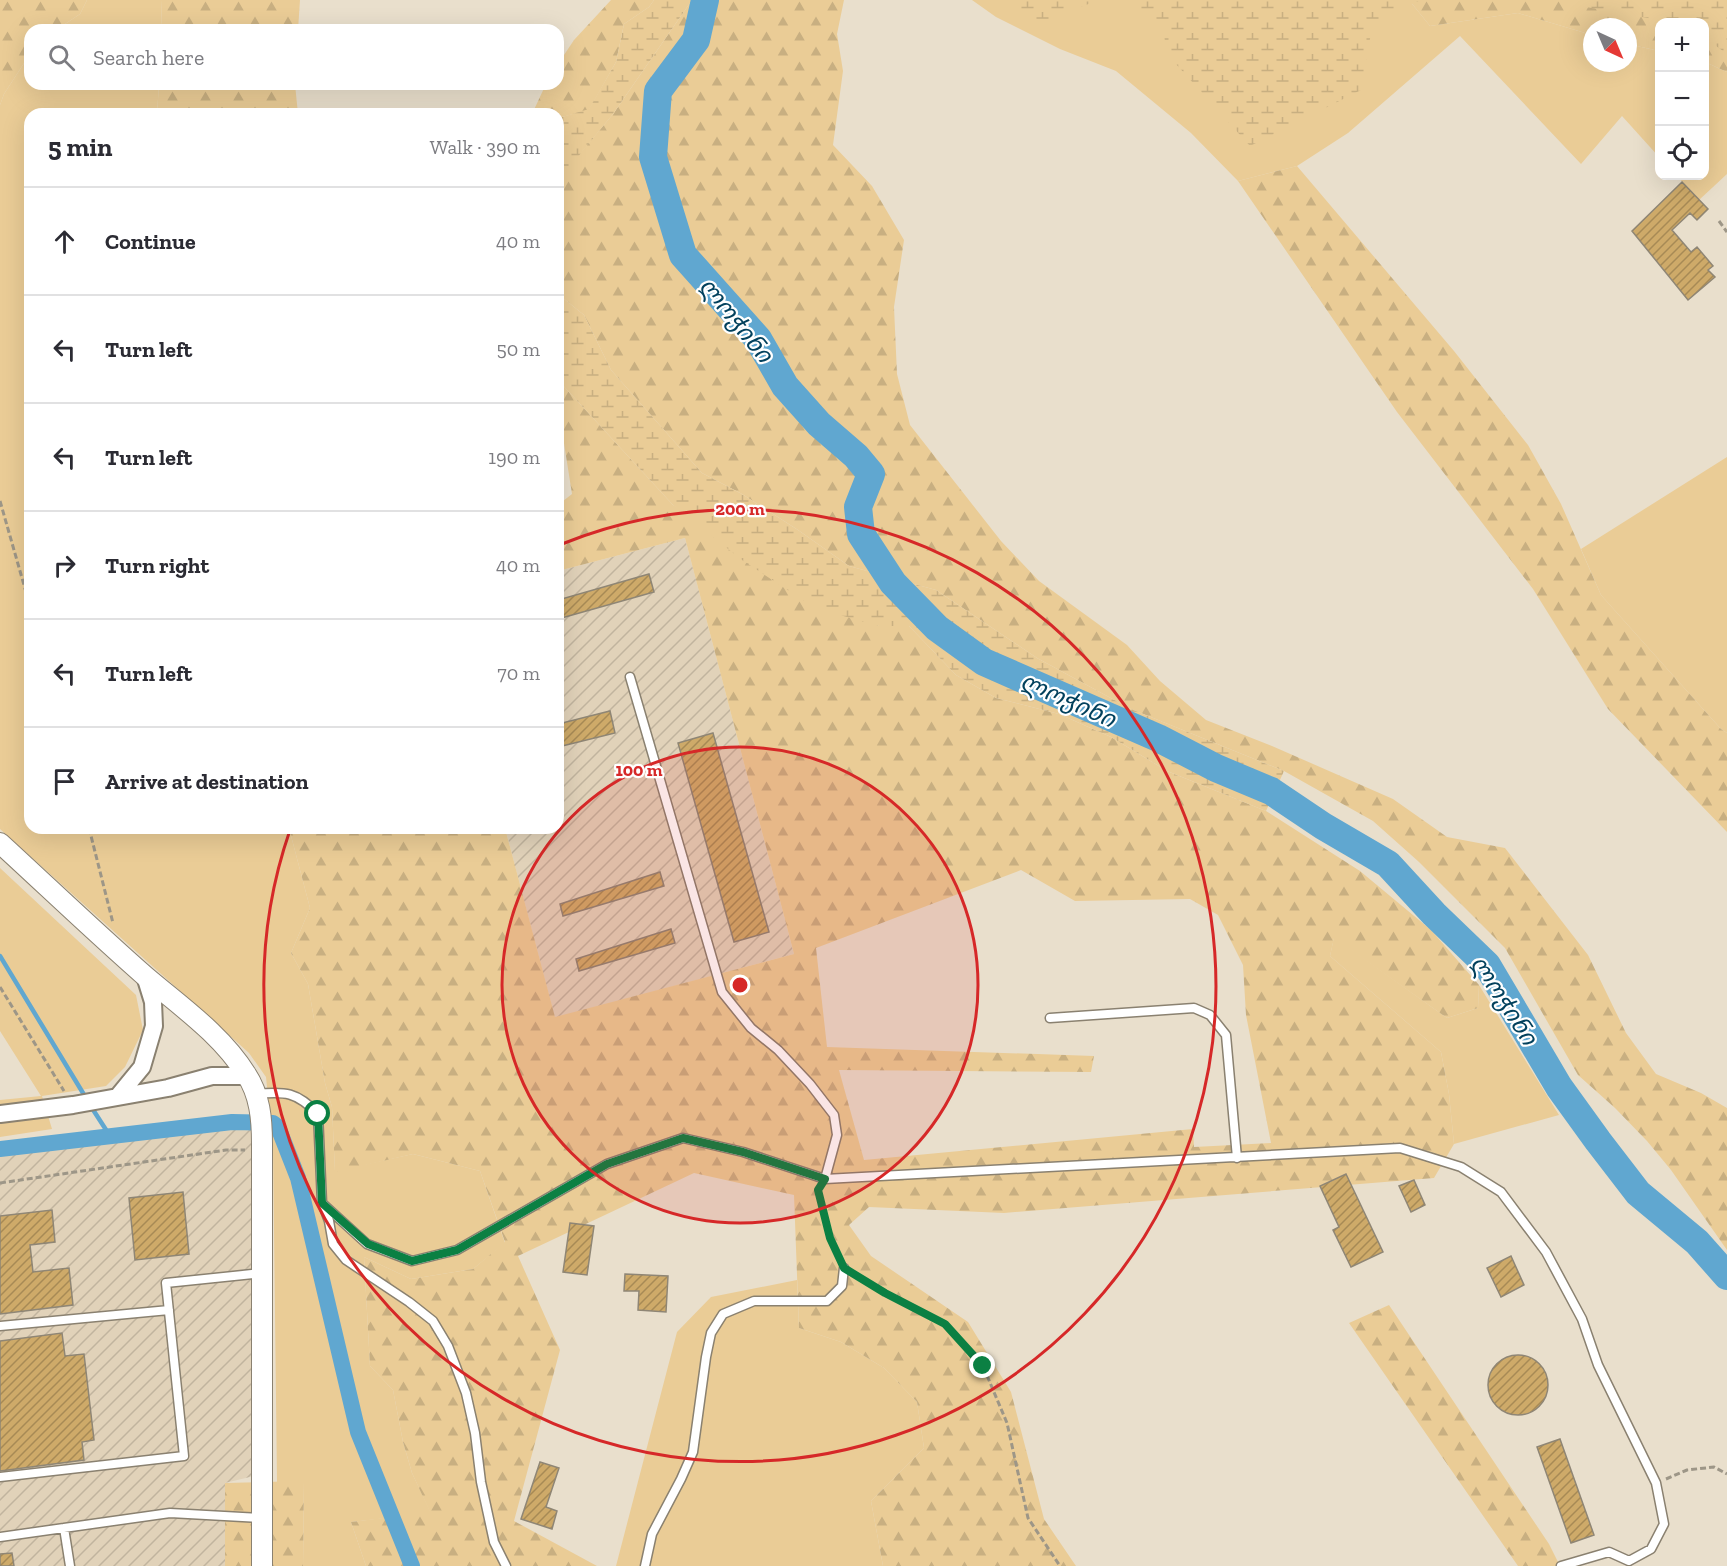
<!DOCTYPE html>
<html lang="en">
<head>
<meta charset="utf-8">
<style>
	body { margin:0; font-family:"Zilla Slab","Noto Sans Georgian",serif; background:#f7f7f7; color:#2b2b33 }
	.controls { position:absolute; right:18px; top:18px; display:grid; overflow:hidden; border-radius:12px; box-shadow:0 6px 24px #0002 }
	.controls button { width:54px; height:54px; display:grid; place-items:center; padding:0; border:0; border-bottom:2px solid #e1e1e2; background:#fff; color:#2b2b33; font:30px sans-serif }
	.compass { position:absolute; left:1583px; top:18px; width:54px; height:54px; border-radius:50%; background:#fff; box-shadow:0 6px 24px #0002; rotate:136deg }
	.stop { position:absolute; width:18px; height:18px; margin:-14px; border:4px solid #0b8043; border-radius:50%; background:#fff }
	.stop.end { background:#0b8043; border-color:#fff; box-shadow:0 2px 6px #0008 }
	.list { margin:0; padding:0; list-style:none }
	h2 { display:flex; justify-content:space-between; align-items:center; height:78px; margin:0; padding:0 24px; font-size:26px }
	h2 small { font-size:20px; font-weight:400; color:#7c7c81 }
	.list li { display:grid; grid-template-columns:39px 1fr auto; gap:18px; align-items:center; box-sizing:border-box; height:108px; padding:0 24px; border-top:2px solid #e1e1e2 }
	.list b { display:block; font-size:22px; white-space:nowrap }
	.list em { font-size:20px; font-style:normal; color:#7c7c81 }
	.icon { flex:none; width:33px; height:33px; fill:none; stroke:currentColor; stroke-width:2; stroke-linecap:round; stroke-linejoin:round }
	.map { position:relative; flex:none; width:1727px; height:1566px; overflow:hidden }
	.search { position:absolute; background:#fff; box-shadow:0 6px 24px #0002; left:24px; top:24px; width:540px; height:66px; display:flex; align-items:center; gap:15px; box-sizing:border-box; padding:0 21px; border-radius:18px; color:#7c7c81; font-size:22px }
	.panel { position:absolute; background:#fff; box-shadow:0 6px 24px #0002; left:24px; top:108px; width:540px; height:726px; border-radius:18px }
	.map>svg:first-child { display:block }
</style>
</head>
<body>
<div class="map">
<svg width="1727" height="1566" viewBox="0 0 1727 1566">
	<defs>
		<pattern id="industrial-furrows" width="10" height="10" patternUnits="userSpaceOnUse" patternTransform="scale(1.5)"><rect width="10" height="10" fill="#e1d2b9"/><path d="M-1 1l2-2M0 10L10 0M9 11l2-2" fill="none" stroke="#c1b49e"/></pattern>
		<pattern id="forest-firs" width="22" height="20" patternUnits="userSpaceOnUse" patternTransform="scale(1.5)"><rect width="22" height="20" fill="#eacc96"/><path d="M5 1l3.5 6h-7zM16 11l3.5 6h-7z" fill="#c8af81"/></pattern>
		<pattern id="wetland-marsh" width="20" height="14" patternUnits="userSpaceOnUse" patternTransform="scale(1.5)"><rect width="20" height="14" fill="#eacc96"/><path d="M1 5h8M5 5V1M11 12h8M15 12V8" fill="none" stroke="#c8af81"/></pattern>
		<pattern id="building-hatch" width="6" height="6" patternUnits="userSpaceOnUse" patternTransform="scale(1.5)"><rect width="6" height="6" fill="#ceaa69"/><path d="M-1 1l2-2M0 6l6-6M5 7l2-2" fill="none" stroke="#a78a55"/></pattern>
	</defs>
	<rect width="100%" height="100%" fill="#e9dfcc"/>
	<path fill="url(#industrial-furrows)" d="M685 538 794 954 555 1018 505 828H558V571Z
		M232 1122 249 1123 262 1144V1474L225 1483V1566H0V1149Z"/>
	<path fill="#eacc96" d="M87 0H162L161 30H56L80 14Z
		M972 0H1409L1430 26 1518 13 1592 35V63H1628V44L1659 51V157L1622 116 1581 164 1460 36 1348 133 1297 166 1238 181 1191 133 1116 71 1060 49 996 17Z
		M30 54V84H159L157 114H30V828H289L310 908 291 953 308 984 325 1083 332 1107 335 1171 413 1154 480 1171 505 1243 473 1269 411 1279 364 1257 370 1366 393 1390 403 1442 412 1473 431 1513 351 1522 366 1566H303L304 1482H277L273 1144 266 1077 249 1053 0 829V105L4 94Z
		M1705 62 1727 72V174L1699 200 1677 176H1704Z
		M1727 457V733L1721 729 1601 595 1581 549Z
		M0 868 136 995 143 1030 125 1067 106 1086 42 1096 52 1129 0 1137V1100L41 1096 0 1031Z
		M1334 937 1447 1018 1478 1008 1479 985 1559 1115 1454 1144 1449 1094 1441 1052 1330 956Z
		M797 1280 799 1328 841 1342 884 1368 917 1402 924 1448 871 1501 883 1566H616L677 1332 711 1297Z"/>
	<path fill="url(#forest-firs)" fill-rule="evenodd" d="M0 0H87L80 14 56 30H30V54L4 94 0 105Z
		M162 0H300L298 30H161Z
		M611 0H654L649 7 624 24 616 62 589 110 562 117 558 120V114H532L546 84H558V64L574 40Z
		M692 0H844L837 34 843 71 833 145 872 186 904 240 894 307 897 374 910 425 1001 541 1039 581 1127 645 1160 681 1206 720 1272 746 1393 799 1447 837 1505 848 1588 955 1626 1033 1656 1074 1701 1093 1727 1108V1250L1671 1170 1647 1141 1615 1108 1578 1075 1505 948 1419 862 1373 821 1284 771 1131 709 1037 658 936 590 849 566 798 530 742 494 702 473 611 370 584 315 558 294V188L562 175 613 114Z
		M1409 0H1727V72L1705 62 1704 22H1660L1659 51 1628 44V27H1592V35L1518 13 1430 26Z
		M159 84H295L298 114H157Z
		M1297 166 1454 351 1528 445 1561 504 1601 595 1721 729 1727 733V832L1608 709 1533 589 1397 412 1238 181Z
		M558 380 673 505 879 626H909L956 675 996 698 1059 714 1111 737 1167 771 1266 811 1360 871 1431 930 1479 985 1478 1008 1447 1018 1334 938 1330 956 1441 1052 1449 1094 1454 1144 1434 1178 1004 1213 869 1207 849 1225 871 1256 968 1322 1011 1392 1044 1519 1076 1566H883L871 1501 924 1448 917 1402 884 1368 841 1342 799 1328 794 1195 694 1173 518 1256 560 1350 514 1521 597 1566H366L351 1522 430 1512 412 1473 403 1442 393 1390 370 1366 364 1257 411 1279 473 1269 505 1242 480 1171 413 1154 335 1172 332 1107 325 1083 308 984 291 953 310 908 289 828H505L555 1017 794 954 685 538 558 571V505L572 494 560 418 558 414ZM1021 870 1075 901 1190 899 1218 915 1243 965 1246 1015 1271 1143 1194 1147 1193 1129 864 1160 839 1070 1091 1072 1094 1056 827 1047 816 948Z
		M1389 1305 1549 1544 1560 1566H1518L1349 1323Z
		M304 1481 303 1566H225V1483Z"/>
	<path fill="url(#wetland-marsh)" d="M654 0H692L613 114 563 175 558 188V120L562 117 589 109 616 62 624 24 649 7Z
		M1010 0H1422L1413 3 1372 28 1364 71 1365 88 1250 146 1166 53 1164 32 1130 0 1091 3 1039 23Z
		M1576 0H1727V52L1723 51 1705 38 1704 22H1670L1586 7Z
		M558 294 584 315 611 370 702 473 742 494 798 530 849 566 936 590 1037 658 1131 709 1284 771 1266 811 1167 771 1111 737 1059 714 996 698 956 675 909 626H879L815 608 742 560 673 505 558 380Z"/>
	<g fill="none" stroke-linecap="round" stroke-linejoin="round">
		<path stroke="#60a7d0" stroke-width="4.5" d="M0 956 86 1098
			M90 1105 110 1136"/>
		<path stroke="#60a7d0" stroke-width="16" d="M0 1149 232 1122 273 1123 278 1127 298 1178 358 1432 412 1566"/>
		<path stroke="#60a7d0" stroke-width="28" d="M705 0 696 40 658 91 653 157 683 255 758 339 785 386 819 424 856 456 871 474 858 507 861 534 893 583 937 628 984 662 1158 738 1216 768 1271 791 1323 826 1388 864 1434 914 1487 965 1559 1087 1598 1141 1638 1193 1697 1242 1727 1276"/>
	</g>
	<path fill="url(#building-hatch)" stroke="#8f8675" stroke-width="1.5" d="M1682 182 1708 209 1697 220 1690 213 1672 230 1691 252 1697 247 1713 266 1708 270 1715 277 1688 300 1632 231Z
		M649 574 654 592 558 619V600Z
		M610 711 615 733 558 747V724Z
		M713 733 769 932 734 942 678 743Z
		M660 872 664 886 563 916 560 904Z
		M671 929 675 943 579 971 576 959Z
		M1346 1174 1383 1252 1351 1267 1333 1230 1339 1227 1320 1186Z
		M1414 1180 1425 1205 1411 1212 1399 1186Z
		M183 1192 189 1254 135 1260 129 1198Z
		M52 1210 55 1242 30 1245 33 1272 69 1268 73 1305 0 1314V1216Z
		M570 1223 594 1226 587 1275 563 1272Z
		M1511 1256 1524 1285 1501 1297 1487 1268Z
		M625 1274 668 1276 666 1312 638 1310 639 1291H624Z
		M62 1333 65 1356 84 1354 94 1440 82 1442 84 1460 0 1471V1341Z
		M1488 1385a30 30 0 1 1 60 0a30 30 0 1 1-60 0Z
		M1560 1439 1594 1535 1571 1543 1537 1447Z
		M540 1462 559 1468 546 1507 557 1511 552 1529 521 1519Z
		M12 1553 14 1566H0V1554Z"/>
	<g fill="none" stroke-linecap="round" stroke-linejoin="round">
		<g stroke="#8a8170" stroke-width="11">
			<path id="service" d="M630 677 722 992 751 1028 778 1050 810 1084 834 1115 837 1135 825 1179
				M1050 1018 1194 1008 1210 1015 1226 1035 1237 1158
				M256 1094C285 1091 297 1092 318 1114L322 1203 367 1244 412 1261 457 1250 607 1164 683 1138 743 1152 825 1179 1400 1148 1461 1167 1501 1192 1546 1252 1582 1319 1598 1365 1656 1483 1664 1524 1651 1549 1629 1561 1609 1552 1561 1566
				M323 1205 329 1221 333 1244 346 1260 409 1302 433 1321 448 1346 466 1393 475 1433 481 1482 494 1542 506 1566
				M0 1326 169 1310
				M0 1477 184 1456 166 1283 262 1273
				M64 1528 70 1566
				M0 1537 170 1513 262 1518
				M645 1566 652 1534 681 1479 693 1452 706 1357 711 1333 723 1314 754 1301H827L842 1286 844 1268"/>
		</g>
		<g stroke="#8a8170" stroke-width="20">
			<path id="minor" d="M119 1095 142 1067 154 1026 153 1002 145 976
				M0 1114 73 1105 168 1088 212 1076H248"/>
		</g>
		<g stroke="#8a8170" stroke-width="22">
			<path id="tertiary" d="M0 843C48 887 96 933 145 976 180 1006 221 1034 246 1074 260 1095 262 1119 262 1144V1566"/>
		</g>
		<path stroke="#9d9687" stroke-width="3" stroke-dasharray="6 3" stroke-linecap="butt" d="M1719 221 1727 232
			M0 501 30 606
			M89 828 113 923
			M0 987 64 1091
			M0 1183 226 1150H245
			M819 1188 830 1238 840 1259
			M854 1274 945 1324 983 1366 1007 1423 1028 1518 1060 1566
			M1666 1479 1687 1470 1714 1467 1727 1474"/>
		<use href="#service" stroke="#fff" stroke-width="8"/>
		<use href="#minor" stroke="#fff" stroke-width="16"/>
		<use href="#tertiary" stroke="#fff" stroke-width="20"/>
	</g>
	<g fill="none" stroke-linecap="round" stroke-linejoin="round">
		<path stroke="#0b8043" stroke-width="8" d="M318 1114 322 1203 368 1244 412 1261 457 1250 607 1164 683 1138 743 1152 825 1179 818 1190 830 1238 844 1268 885 1293 945 1324 983 1366"/>
	</g>
	<circle cx="740" cy="985" r="238" fill="#d62828" fill-opacity=".12"/>
	<g fill="none" stroke="#d62828" stroke-width="3">
		<circle cx="740" cy="985" r="238"/>
		<path d="M562 544A476 476 0 1 1 290 830"/>
	</g>
	<g text-anchor="middle" stroke-width="4.5" stroke-linejoin="round" paint-order="stroke">
		<g font-size="24" font-style="italic" fill="#02415d" stroke="#fff">
			<text transform="translate(736 320) rotate(51)" y="8">ლოჭინი</text>
			<text transform="translate(1068 700) rotate(24)" y="8">ლოჭინი</text>
			<text transform="translate(1504 1000) rotate(57)" y="8">ლოჭინი</text>
		</g>
	</g>
	<circle cx="740" cy="985" r="9" fill="#d62828" stroke="#fff" stroke-width="3"/>
	<g font-size="18" text-anchor="middle" font-weight="bold" fill="#d62828" stroke="#fff" stroke-width="4.5" stroke-linejoin="round" paint-order="stroke">
		<text x="740" y="515">200 m</text>
		<text x="639" y="776">100 m</text>
	</g>
</svg>
<div class="controls">
<button>+</button>
<button>−</button>
<button><svg class="icon" aria-label="locate" viewBox="0 0 24 24"><circle cx="12" cy="12" r="6"/><path d="M12 2v4M12 18v4M2 12h4M18 12h4"/></svg></button>
</div>
<svg class="compass" viewBox="-18 -18 36 36"><path d="M0-13l5 13h-10z" fill="#e53935"/><path d="M0 13l5-13h-10z" fill="#7c7c81"/></svg>
<div class="stop" style="left:318px;top:1114px"></div>
<div class="stop end" style="left:983px;top:1366px"></div>
<div class="search"><svg class="icon" aria-label="search" viewBox="0 0 24 24"><circle cx="10" cy="10" r="6"/><path d="M15 15l6 6"/></svg>Search here</div>
<section class="panel">
<h2>5 min<small>Walk · 390 m</small></h2>
<ul class="list">
<li><svg class="icon" aria-label="ahead" viewBox="0 0 24 24"><path d="M12 20V5M6 11l6-6 6 6"/></svg><div><b>Continue</b></div><em>40 m</em></li>
<li><svg class="icon" aria-label="left" viewBox="0 0 24 24"><path d="M17 20v-9H6M10 6l-5 5 5 5"/></svg><div><b>Turn left</b></div><em>50 m</em></li>
<li><svg class="icon" aria-label="left" viewBox="0 0 24 24"><path d="M17 20v-9H6M10 6l-5 5 5 5"/></svg><div><b>Turn left</b></div><em>190 m</em></li>
<li><svg class="icon" aria-label="right" viewBox="0 0 24 24"><path d="M7 20v-9h11M14 6l5 5-5 5"/></svg><div><b>Turn right</b></div><em>40 m</em></li>
<li><svg class="icon" aria-label="left" viewBox="0 0 24 24"><path d="M17 20v-9H6M10 6l-5 5 5 5"/></svg><div><b>Turn left</b></div><em>70 m</em></li>
<li><svg class="icon" aria-label="arrive" viewBox="0 0 24 24"><path d="M6 21V4h12l-3 4 3 4H6"/></svg><div><b>Arrive at destination</b></div></li>
</ul>
</section>
</div>
</body>
</html>
